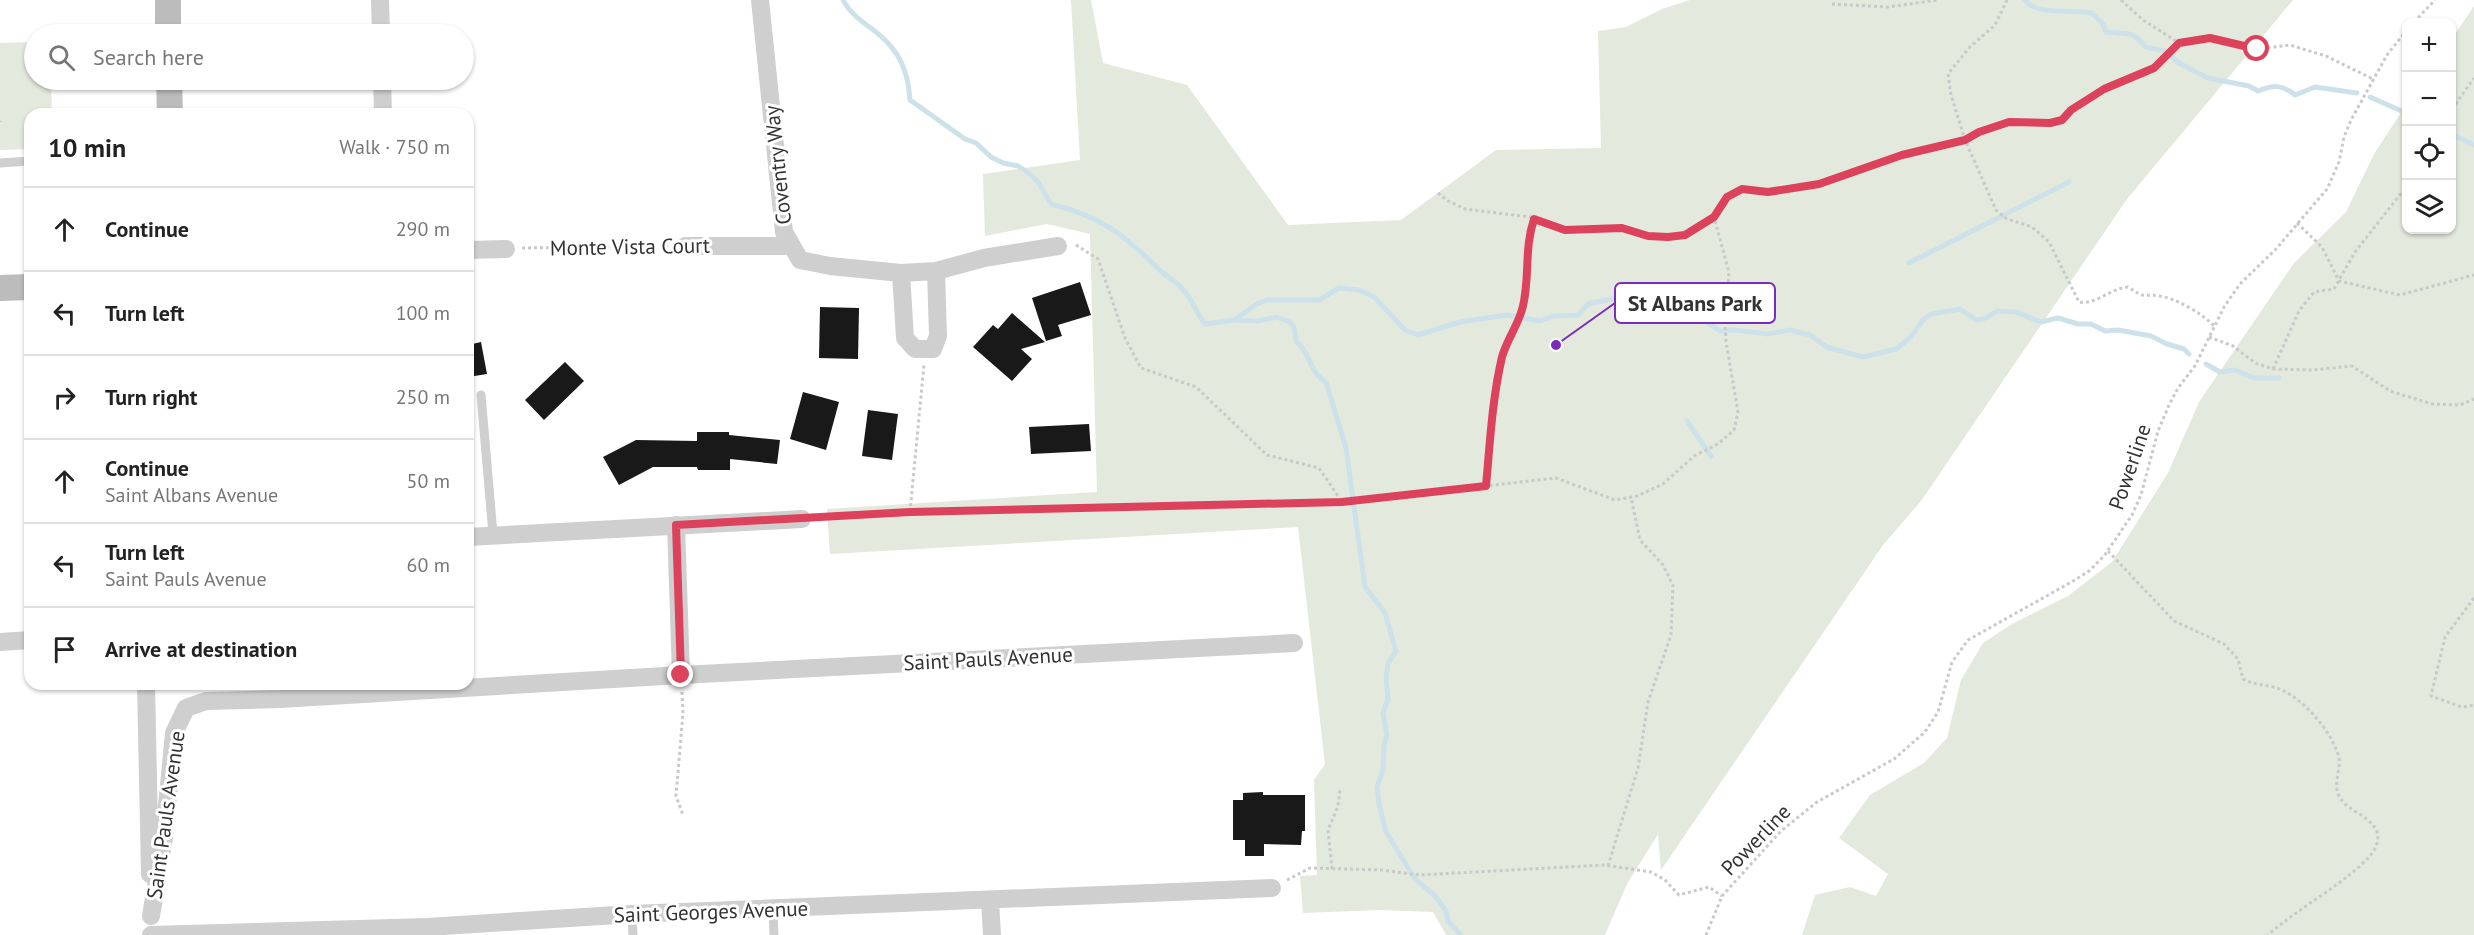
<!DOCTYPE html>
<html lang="en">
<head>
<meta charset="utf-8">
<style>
	body { margin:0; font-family:"PT Sans",sans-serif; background:#f6f6f6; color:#222 }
	.controls { position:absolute; right:18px; top:18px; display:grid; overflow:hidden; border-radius:12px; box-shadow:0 2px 4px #0004 }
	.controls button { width:54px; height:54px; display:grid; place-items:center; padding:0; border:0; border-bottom:2px solid #e0e0e0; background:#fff; color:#222; font:30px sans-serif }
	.stop { position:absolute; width:18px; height:18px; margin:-14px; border:4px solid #dc425b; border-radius:50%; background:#fff }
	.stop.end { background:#dc425b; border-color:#fff; box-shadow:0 2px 6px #0008 }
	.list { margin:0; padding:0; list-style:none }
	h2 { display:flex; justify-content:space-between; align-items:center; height:78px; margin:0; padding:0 24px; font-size:26px }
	h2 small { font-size:20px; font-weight:400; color:#767676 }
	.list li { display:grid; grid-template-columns:39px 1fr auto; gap:18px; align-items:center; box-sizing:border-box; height:84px; padding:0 24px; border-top:2px solid #e0e0e0 }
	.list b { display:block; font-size:22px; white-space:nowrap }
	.list p { margin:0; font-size:20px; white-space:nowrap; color:#767676 }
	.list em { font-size:20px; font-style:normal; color:#767676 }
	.icon { flex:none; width:33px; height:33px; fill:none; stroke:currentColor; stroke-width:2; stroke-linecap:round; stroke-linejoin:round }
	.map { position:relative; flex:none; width:2474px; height:935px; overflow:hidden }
	.search { position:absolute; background:#fff; box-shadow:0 2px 4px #0004; left:24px; top:24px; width:450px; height:66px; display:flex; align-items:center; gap:15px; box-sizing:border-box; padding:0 21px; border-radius:33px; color:#767676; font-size:22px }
	.panel { position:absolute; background:#fff; box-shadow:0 2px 4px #0004; left:24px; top:108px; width:450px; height:582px; border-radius:18px }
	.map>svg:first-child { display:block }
</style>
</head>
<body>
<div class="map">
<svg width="2474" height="935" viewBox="0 0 2474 935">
	<rect width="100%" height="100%" fill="#fff"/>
	<path fill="#e3e9dc" d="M1071 0H1091L1103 63 1187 85 1288 225 1401 220 1496 150 1601 148 1598 31 1626 27 1662 9 1690 0H2293L2127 199 1921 501 1883 545 1661 870 1658 834 1627 884 1605 935H1446L1433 912 1380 910 1303 913 1300 876 1317 875 1314 780 1325 764 1298 527 830 554 827 509 1097 492 1090 234 1047 224 985 236 983 174 1080 160Z
		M2474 6V935H1802L1815 895 1850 887 1876 896 1888 874 1839 838 1870 795 1924 763 1947 738 1961 680 1983 643 2012 624 2068 596 2112 562 2168 473 2199 402 2294 263 2346 212 2374 154 2406 105V230H2452V39Z
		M34 42V80H51L52 114H30V149L0 150V43Z"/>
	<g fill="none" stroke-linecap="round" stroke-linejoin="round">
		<path stroke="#cde1ea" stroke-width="5" d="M843 0C851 15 863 22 876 32 900 51 908 71 910 100L965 139 976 143 991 157 1003 163 1018 166 1029 173 1038 182 1051 204C1104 217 1125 236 1162 272 1170 279 1180 284 1186 293 1194 303 1197 315 1205 324L1234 320 1258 321 1277 317 1290 322 1294 327 1296 341C1310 352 1309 372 1326 382L1346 448 1365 587 1385 613 1396 651 1388 663 1386 678 1388 699 1383 713 1387 735 1384 745 1383 770 1377 787 1379 804 1386 832 1409 869 1415 879 1435 896 1446 911 1448 921 1461 935
			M2025 0C2037 16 2074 9 2092 13L2103 24 2106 32 2129 34 2137 38 2146 47 2165 51 2179 63 2208 78 2249 86 2258 91C2273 85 2282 84 2295 95L2315 87 2357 93
			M2370 97 2406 113
			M2452 134 2474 145
			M1909 263 2069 182
			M1234 320 1257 304 1267 300H1319L1339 288 1359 290 1374 297 1405 330 1418 335 1460 322 1507 315 1540 321 1554 316 1578 315 1588 304 1610 299 1623 301 1655 293 1669 298 1720 331 1734 330 1768 334 1790 330 1810 335 1827 347 1863 357 1896 349 1910 338 1923 320 1931 314 1960 309 1976 320 1983 319 1998 311 2016 312 2041 322 2058 318 2078 324H2091L2105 331 2118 330 2151 336 2167 344 2184 349 2189 354
			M2206 364 2220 372 2235 370 2254 378H2279
			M1687 421 1711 456"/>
	</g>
	<path fill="#191919" d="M1080 282 1091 315 1058 325 1062 336 1046 341 1032 298Z
		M820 307 859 308 858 359 819 358Z
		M1012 313 1045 342 1021 349 1032 359 1012 381 973 347 993 325 998 329Z
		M481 342 487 374 468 377V345Z
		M565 362 584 381 544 420 525 400Z
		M803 392 839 402 826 450 790 439Z
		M868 410 898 414 892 460 862 456Z
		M1089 424 1091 451 1031 454 1029 427Z
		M697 432H729V435L780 440 777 464 730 459V470H698L697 467H653L619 485 603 457 636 440 697 441Z
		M1263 792V795H1305V831H1302L1301 845 1264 844V856H1245V840H1233V800H1243V793Z"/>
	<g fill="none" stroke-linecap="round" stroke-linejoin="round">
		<path stroke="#c9c9c9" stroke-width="3" stroke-dasharray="3 3" stroke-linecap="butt" d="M2007 0 1995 25 1969 48 1948 74 1951 95 1965 140 1996 210 2007 219 2032 227 2049 242 2079 302C2096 305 2111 288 2128 287 2148 300 2140 293 2159 296 2176 298 2203 314 2214 326
			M2121 0 2143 20 2179 43
			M1832 4 1888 7 1937 0
			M2414 22 2435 0
			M2452 109 2474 78
			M0 122V121
			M25 135 29 149
			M1438 193 1448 201 1465 209 1530 217 1565 230 1622 228 1648 236 1668 237 1685 235 1714 217
			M2297 223 2322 247 2339 281 2400 295 2474 275
			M1076 245 1098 259 1125 338 1141 368 1196 387 1267 455 1319 468 1342 502
			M522 248 668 246
			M2209 337 2233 346 2255 363 2273 369 2312 370 2352 366 2390 391 2432 404 2460 405 2474 399
			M2273 369 2299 311 2314 292 2334 289 2355 252 2406 187
			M1486 486C1490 443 1492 400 1502 357 1507 339 1519 324 1523 306 1530 276 1524 249 1534 219
			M910 512 924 365
			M819 518 910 512 1342 502 1556 478 1615 500 1637 496 1663 484 1694 456 1718 444 1734 430 1738 412 1726 342 1725 322 1729 272 1714 217 1727 197 1742 189 1768 192 1819 184 1902 155 1965 140 1979 132 2009 122 2050 123 2062 120 2071 110 2104 89 2154 68 2179 43 2210 38 2257 49 2290 45 2326 56 2373 79
			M2108 551 2174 621 2224 644 2238 659 2243 679C2255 686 2269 684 2282 690 2305 701 2330 730 2338 754 2342 765 2335 779 2337 790 2341 811 2370 813 2377 832 2380 840 2375 851 2369 857 2343 885 2298 908 2268 935
			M2474 598 2445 637 2431 696 2462 707 2474 705
			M682 692 683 713 676 796 683 815
			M1608 866 1638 768 1648 702 1671 635 1673 585 1663 565 1640 540 1631 497
			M1332 869 1328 830 1338 806 1340 790
			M1287 880 1310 868 1382 870 1419 875 1604 865 1651 872 1665 880 1679 895 1709 887 1722 896
			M1706 935 1722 896 1781 831 1817 802 1894 759 1925 732 1938 712 1952 662 1968 640 2075 580 2089 571 2104 556 2132 515 2141 495 2158 431 2169 405 2178 388 2195 366 2224 307 2240 284 2276 249 2327 189 2339 162 2344 137 2351 120 2387 55 2406 31"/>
		<path stroke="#cfcfcf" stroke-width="9" d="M0 163 30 161
			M481 395 493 534
			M773 909 774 935
			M632 914 633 935"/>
		<path stroke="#cfcfcf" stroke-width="18" d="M380 0 381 34
			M760 0 784 232 800 260 830 266 901 273 936 271 984 258 1058 246
			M382 80 383 114
			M685 246H792
			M468 250 506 249
			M901 273 905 338 915 349H933L938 336 936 271
			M676 525 681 675
			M468 537 802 519
			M0 642 30 640
			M146 684 150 874
			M990 901 992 935
			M151 916 164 837 174 733 186 708 206 701 280 699 681 675 1294 643
			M151 935 427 927 632 914 1272 888"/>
		<path stroke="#bcbcbc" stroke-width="26" d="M168 0V34
			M169 80 170 114
			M0 288 30 287"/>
	</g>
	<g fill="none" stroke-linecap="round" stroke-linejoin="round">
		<path stroke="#dc425b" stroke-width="8" d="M681 675 676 525 910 512 1342 502 1486 486C1490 443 1492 400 1502 357 1507 339 1519 324 1523 306 1530 276 1524 249 1534 219L1565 230 1622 228 1648 236 1668 237 1685 235 1714 217 1727 197 1742 189 1768 192 1819 184 1902 155 1965 140 1979 132 2009 122 2050 123 2062 120 2071 110 2104 89 2154 68 2179 43 2210 38 2257 49"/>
	</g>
	<g text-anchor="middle" stroke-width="6" stroke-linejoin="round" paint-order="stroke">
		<g font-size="21" fill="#323232" stroke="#fff">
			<text transform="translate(778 165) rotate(-96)" y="7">Coventry Way</text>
			<text transform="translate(630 247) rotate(-1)" y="7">Monte Vista Court</text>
			<text transform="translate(2130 467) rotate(-71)" y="7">Powerline</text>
			<text transform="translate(988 659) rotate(-3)" y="7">Saint Pauls Avenue</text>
			<text transform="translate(166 815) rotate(-82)" y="7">Saint Pauls Avenue</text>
			<text transform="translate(1756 840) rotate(-46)" y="7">Powerline</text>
			<text transform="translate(711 912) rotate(-2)" y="7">Saint Georges Avenue</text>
		</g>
	</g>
	<path fill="none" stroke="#7b2cbf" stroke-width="2" d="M1556 345L1615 303"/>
	<circle fill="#7b2cbf" stroke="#fff" stroke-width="2" cx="1556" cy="345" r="6"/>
	<rect fill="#fff" stroke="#7b2cbf" stroke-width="2" x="1615" y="283" width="160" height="40" rx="6"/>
	<g font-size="22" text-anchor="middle" font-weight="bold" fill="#323232">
		<text x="1695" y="311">St Albans Park</text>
	</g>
</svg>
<div class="controls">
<button>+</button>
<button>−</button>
<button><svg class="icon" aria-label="locate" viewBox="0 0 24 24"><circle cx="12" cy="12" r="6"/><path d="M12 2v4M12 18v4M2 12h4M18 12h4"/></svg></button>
<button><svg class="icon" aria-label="layers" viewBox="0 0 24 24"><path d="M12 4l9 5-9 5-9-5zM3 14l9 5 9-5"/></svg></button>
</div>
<div class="stop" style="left:2257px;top:49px"></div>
<div class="stop end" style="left:681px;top:675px"></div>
<div class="search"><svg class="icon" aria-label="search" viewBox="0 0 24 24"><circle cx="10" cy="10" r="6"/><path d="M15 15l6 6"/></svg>Search here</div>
<section class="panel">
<h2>10 min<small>Walk · 750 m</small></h2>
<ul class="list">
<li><svg class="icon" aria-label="ahead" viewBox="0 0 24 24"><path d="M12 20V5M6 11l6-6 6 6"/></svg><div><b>Continue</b></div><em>290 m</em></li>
<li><svg class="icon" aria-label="left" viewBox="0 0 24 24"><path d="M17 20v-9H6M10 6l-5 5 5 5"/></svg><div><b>Turn left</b></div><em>100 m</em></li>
<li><svg class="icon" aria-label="right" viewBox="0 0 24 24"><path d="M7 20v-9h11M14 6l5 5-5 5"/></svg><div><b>Turn right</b></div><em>250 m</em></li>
<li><svg class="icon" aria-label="ahead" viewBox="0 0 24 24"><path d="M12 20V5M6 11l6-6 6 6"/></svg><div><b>Continue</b><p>Saint Albans Avenue</p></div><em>50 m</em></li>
<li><svg class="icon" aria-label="left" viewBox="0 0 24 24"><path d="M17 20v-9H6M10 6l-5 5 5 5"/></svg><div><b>Turn left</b><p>Saint Pauls Avenue</p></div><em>60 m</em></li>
<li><svg class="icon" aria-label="arrive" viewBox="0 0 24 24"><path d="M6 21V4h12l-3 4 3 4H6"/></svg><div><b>Arrive at destination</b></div></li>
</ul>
</section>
</div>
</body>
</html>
